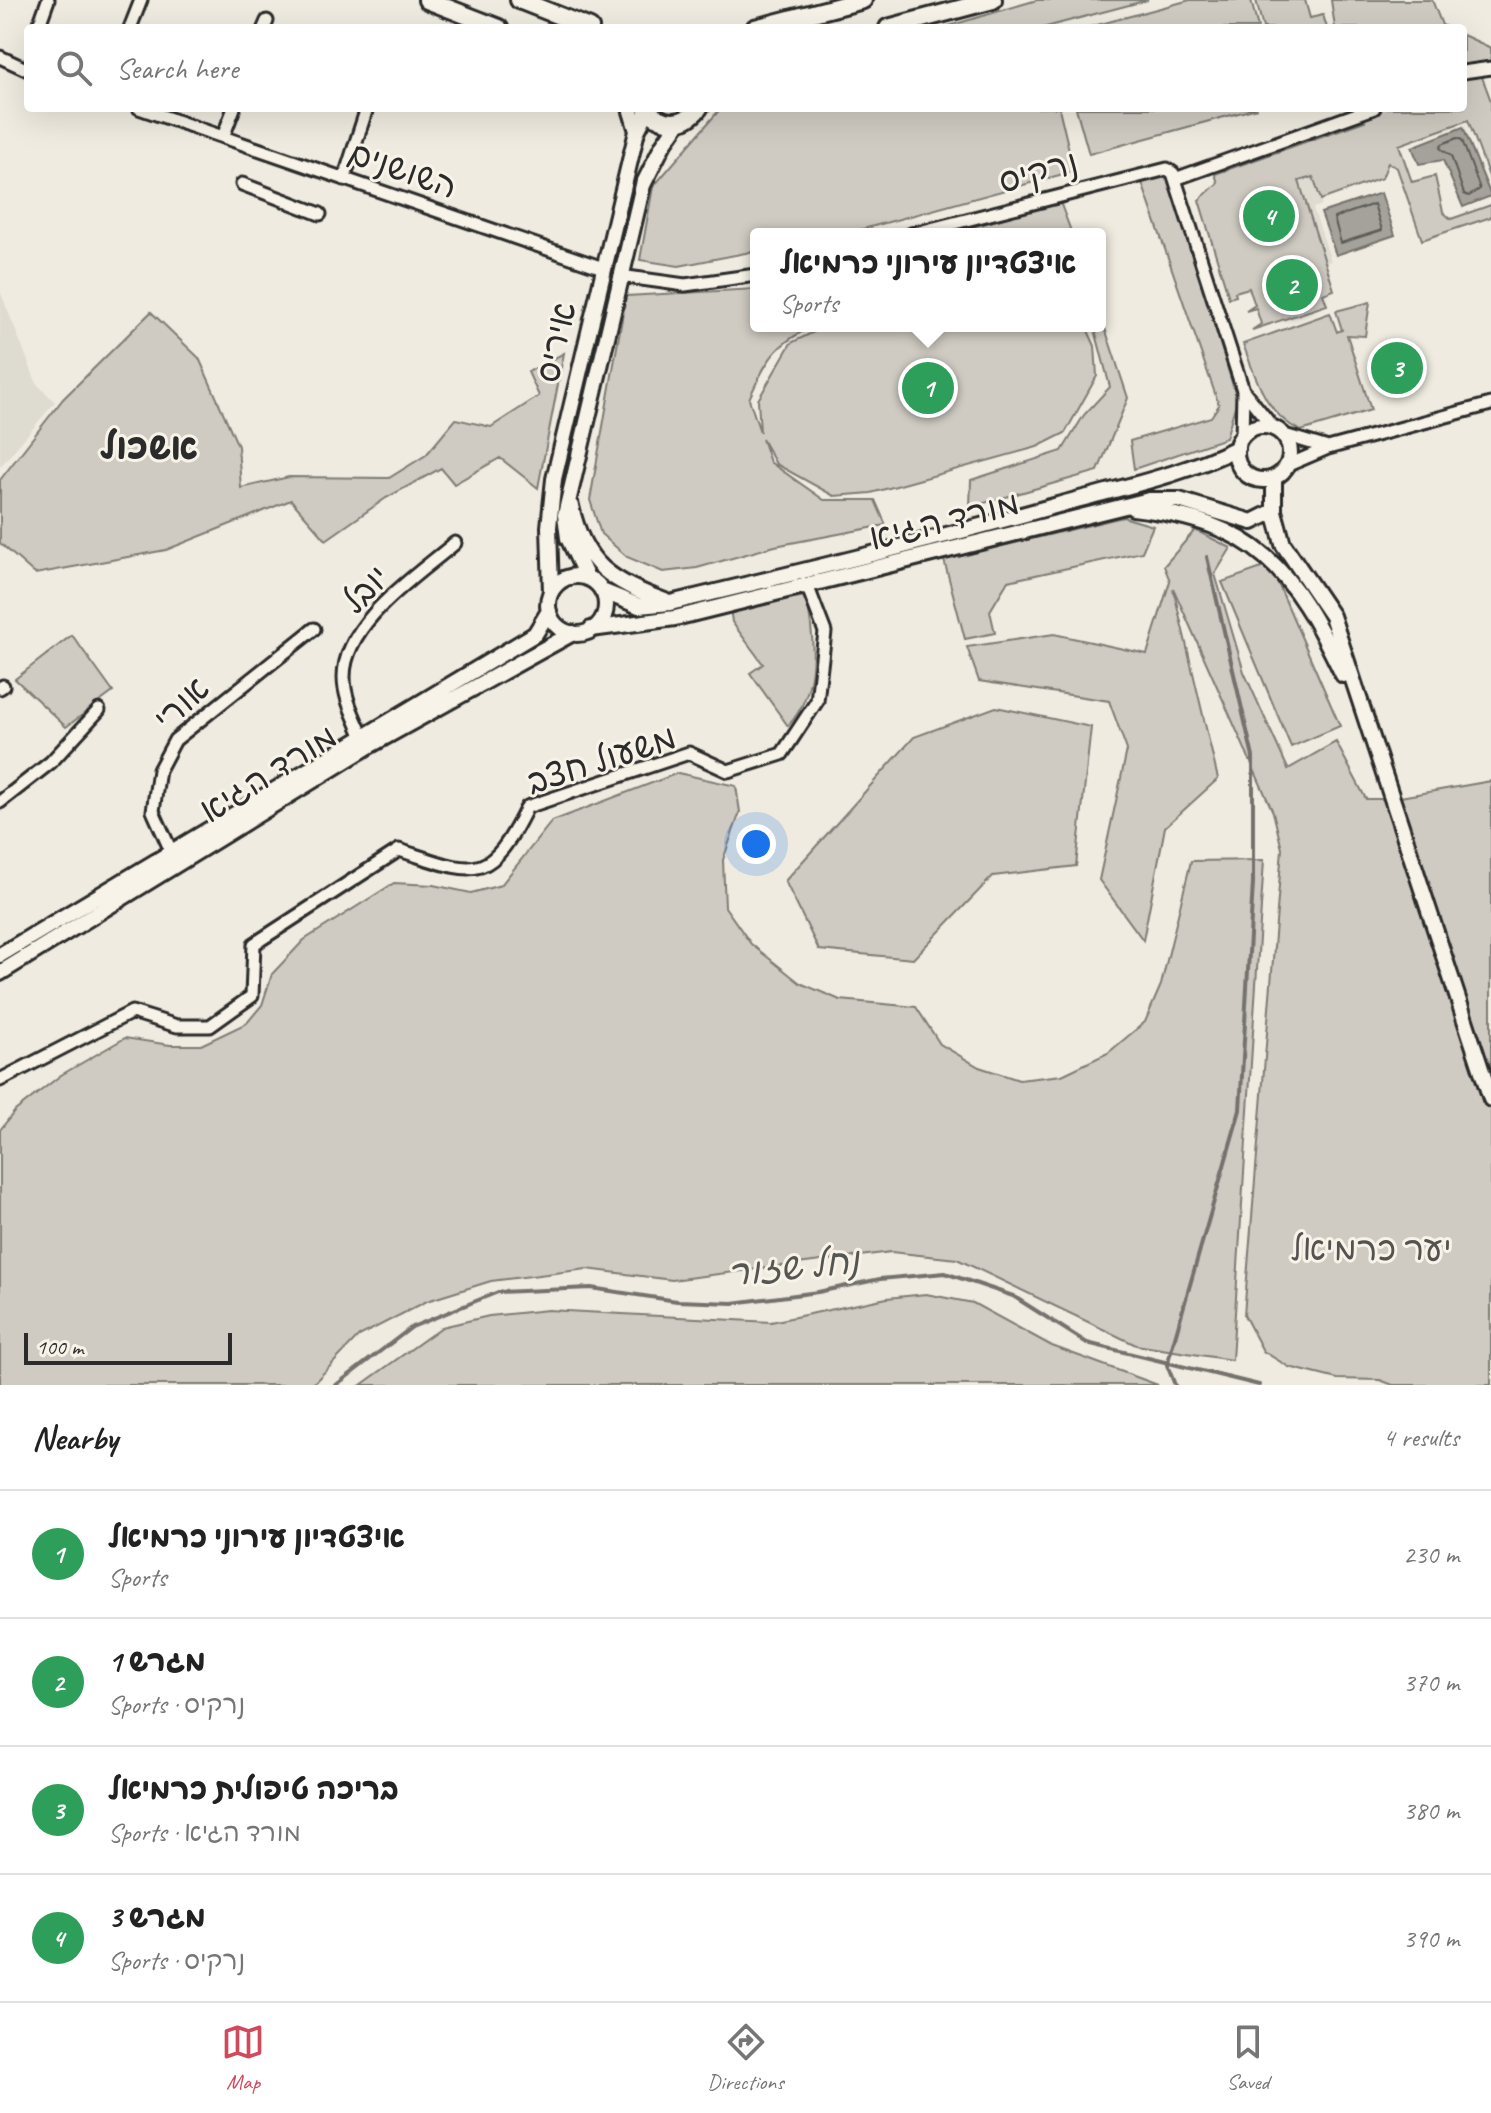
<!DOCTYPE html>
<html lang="en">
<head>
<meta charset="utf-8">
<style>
	body { margin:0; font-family:Caveat,"Playpen Sans Hebrew",sans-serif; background:#f6f6f6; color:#222 }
	.scale { position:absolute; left:24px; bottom:20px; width:208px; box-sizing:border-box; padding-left:8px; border:4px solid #2b2b2b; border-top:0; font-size:22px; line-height:28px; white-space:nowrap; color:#2b2b2b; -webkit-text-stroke:6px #f7f3e8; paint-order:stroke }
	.you { position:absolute; left:756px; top:844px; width:28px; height:28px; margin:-20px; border:6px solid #fff; border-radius:50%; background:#1a73e8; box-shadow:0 0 0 12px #1a73e833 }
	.badge { display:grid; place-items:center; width:52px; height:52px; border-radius:50%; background:#d1495b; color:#fff; font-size:26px; font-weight:700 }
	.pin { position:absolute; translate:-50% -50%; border:4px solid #fff; box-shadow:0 2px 8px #0006 }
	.popup { position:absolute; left:750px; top:228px; width:356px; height:104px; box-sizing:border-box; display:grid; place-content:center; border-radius:8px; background:#fff; filter:drop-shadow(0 2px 6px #0005); font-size:26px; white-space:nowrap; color:#767676 }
	.popup b { font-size:30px; color:#222 }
	.popup::after { content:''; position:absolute; left:50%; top:100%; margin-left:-16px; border:16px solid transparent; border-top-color:#fff }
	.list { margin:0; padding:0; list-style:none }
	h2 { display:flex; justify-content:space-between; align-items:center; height:104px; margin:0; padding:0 32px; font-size:34px }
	h2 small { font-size:26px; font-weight:400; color:#767676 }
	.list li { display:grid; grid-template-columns:52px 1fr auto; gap:24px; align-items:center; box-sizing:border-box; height:128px; padding:0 32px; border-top:2px solid #e0e0e0 }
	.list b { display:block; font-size:30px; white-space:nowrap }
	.list p { margin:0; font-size:26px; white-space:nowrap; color:#767676 }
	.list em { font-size:26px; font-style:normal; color:#767676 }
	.icon { flex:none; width:44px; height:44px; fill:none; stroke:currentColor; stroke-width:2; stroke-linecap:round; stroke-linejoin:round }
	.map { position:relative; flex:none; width:1491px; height:1385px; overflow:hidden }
	.search { position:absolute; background:#fff; box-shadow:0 8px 32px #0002; left:24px; right:24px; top:24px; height:88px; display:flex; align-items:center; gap:20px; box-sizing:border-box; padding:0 28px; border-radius:8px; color:#767676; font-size:30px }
	.sheet { height:616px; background:#fff }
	nav { display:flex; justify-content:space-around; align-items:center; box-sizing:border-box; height:112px; border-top:2px solid #e0e0e0; background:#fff; font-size:22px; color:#767676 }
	nav a { display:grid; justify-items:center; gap:4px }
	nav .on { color:#d1495b }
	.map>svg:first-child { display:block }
</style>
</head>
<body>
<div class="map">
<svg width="1491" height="1385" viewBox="0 0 1491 1385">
	<rect width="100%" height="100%" fill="#efebe0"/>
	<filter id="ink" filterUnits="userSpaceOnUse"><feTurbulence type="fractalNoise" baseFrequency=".0125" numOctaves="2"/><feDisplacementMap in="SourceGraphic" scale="16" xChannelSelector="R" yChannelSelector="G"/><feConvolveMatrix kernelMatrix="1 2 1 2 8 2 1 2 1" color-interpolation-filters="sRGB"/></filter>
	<g filter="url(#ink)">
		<path fill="#dedbd1" d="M1313 177 1322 205 1313 208 1331 261 1325 263 1299 182Z
			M0 291 37 384 55 402 0 467Z"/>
		<path fill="#cfcbc2" stroke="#7d7b76" stroke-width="2" d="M1037 0H1148L1042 28H942Z
			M1190 0H1251L1258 28H1086Z
			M1256 0H1305L1310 18 1323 15 1327 28H1263Z
			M1331 0H1432L1442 25 1448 28H1335Z
			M1463 35 1491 48V74L1482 77 1491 101V182L1468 120 1399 145 1412 182 1435 176 1443 212 1451 219 1491 205V217L1422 240 1397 168 1388 163 1382 178 1321 200 1313 177 1299 181 1334 290 1323 294 1327 305 1252 330 1261 324 1256 308 1246 311 1255 305 1249 288 1235 292 1236 296 1229 298 1199 200 1218 183 1215 174 1365 121 1361 108H1463Z
			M721 108H1059L1074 171 845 234H756V251L679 266 640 260 653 187Z
			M1076 108H1257L1089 154Z
			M1156 172 1171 182 1237 399 1226 438 1134 469 1130 441 1211 417 1219 405 1139 174Z
			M1060 202 1072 234H949Z
			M756 289V326H814C775 343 766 361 749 399L760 432 758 400 791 343 826 326H1086L1095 346 1097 376 1065 433 1037 447 871 493 834 496 776 464 762 439 770 462 824 500H875L886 525 775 546 697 568 663 572 627 557 601 534 590 500 626 296Z
			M1370 302 1365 336 1347 335 1371 410 1301 431C1265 414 1256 378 1243 344L1330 313 1337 332 1342 330 1336 311Z
			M151 312 199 358 238 446 241 488 289 477 389 478 426 455 456 419 491 427 539 396 528 372 564 353 538 488 500 458 454 484 441 468 386 498 326 540 291 500 166 550 35 574 0 543V480L63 399Z
			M1100 313 1128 398 1098 471 970 507 971 480 1062 451 1084 415 1110 387 1094 326H1100Z
			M1123 517 1153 526 1142 552 1008 581 990 611 995 633 965 639 944 560Z
			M1195 530 1231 548 1215 574 1244 672 1288 769 1336 742 1366 799H1389L1491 781V1385H1393L1380 1380 1337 1379 1289 1367 1263 1351 1244 1315 1282 849 1273 812 1173 588 1218 779 1165 827 1143 940 1099 880 1127 750 1109 701 979 681 967 647 1054 634 1147 654 1170 581 1164 566Z
			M1270 565 1340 726 1291 747 1222 582Z
			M806 596C815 639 820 691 788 726L750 673 763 664 732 622 730 608Z
			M72 635 113 692 66 727 15 679Z
			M996 707 1091 727 1076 866 993 876 913 959 819 950 785 881 914 737Z
			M678 773 736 786 740 812 723 860 725 907 751 944 800 983 840 1000 916 1007 940 1044 979 1067 1019 1080 1062 1075 1108 1053 1145 1022 1161 985 1191 861 1264 860 1232 1360 1136 1345 957 1259 891 1252 672 1280 587 1269 491 1281 427 1301 359 1336 312 1385H0V1130L15 1111 61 1075 125 1038 170 1045H201L247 1023 262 1005 272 974 304 940 394 883 433 885 471 893 501 885 552 821Z
			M926 1294 973 1303 1052 1346 1158 1385H361L442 1327 489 1316 548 1310 771 1322 887 1298Z"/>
		<path fill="#a4a29a" stroke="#74726e" stroke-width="2" d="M1463 127 1491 196 1463 207 1443 160 1419 164 1412 147Z
			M1381 193 1395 235 1336 255 1321 213Z
			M1391 346 1406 347 1405 380 1388 378Z"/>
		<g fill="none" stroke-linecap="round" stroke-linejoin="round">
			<path stroke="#5b5b57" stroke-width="2" d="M1457 138 1462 140 1480 189 1469 196 1464 194 1451 156 1440 148 1442 144Z
				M1374 204 1382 230 1341 243 1334 218Z"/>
			<path stroke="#74726e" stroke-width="4" d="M336 1385 412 1327 498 1292 591 1288 677 1301 733 1303 818 1292 880 1279 945 1273 1013 1296 1087 1343 1259 1385
				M1175 1385 1167 1365 1240 1110 1253 883V757L1207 557"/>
			<g stroke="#2b2b2b" stroke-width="17">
				<path id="minor" d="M38 28 48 0
					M130 28 141 0
					M264 28 267 21
					M0 57 28 70
					M1463 72 1491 68
					M139 108 603 268
					M223 137 234 108
					M344 179 367 108
					M1175 179 1374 108
					M242 184 320 214
					M911 234 1167 169 1173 173 1243 390 1275 430
					M620 276 685 285 756 275
					M1281 434 1328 448
					M1242 438 1243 390
					M1286 466 1328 448 1491 404
					M0 688 3 686
					M362 735C354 716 344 698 344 677 344 622 418 575 455 543
					M0 802 51 762 99 710
					M171 851 153 811 159 770 175 740 314 629
					M0 1080 132 1012 177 1026H210L252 996 254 944 399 850C475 874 488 886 527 807L689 753 728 771 782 754 817 701 825 632 807 585"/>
			</g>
			<g stroke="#2b2b2b" stroke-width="20">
				<path id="tertiary" d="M630 108 637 131
					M1236 453a27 27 0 1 1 54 0a27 27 0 1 1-54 0Z
					M1274 478V511L1283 544 1332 616 1491 1099
					M571 506C584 566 612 581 665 601
					M1133 508C1256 522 1292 568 1343 675
					M548 605a29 29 0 1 1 58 0a29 29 0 1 1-58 0Z
					M587 578 568 538 565 515 643 185 663 145 679 122
					M602 591 639 606 670 603C800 572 929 541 1058 505 1118 488 1181 476 1237 448
					M551 592 549 527 554 479 637 131 648 110
					M591 629 675 618 1149 500H1179L1252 522 1274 511
					M0 955 535 634 549 611
					M0 973 369 746 573 633"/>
			</g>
			<g stroke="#2b2b2b" stroke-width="22">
				<path id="secondary" d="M427 0 499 28
					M519 0 590 28
					M755 28 863 0
					M888 28 993 0
					M646 108C661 126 684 127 699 108"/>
			</g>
			<use href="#minor" stroke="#f7f3e8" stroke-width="11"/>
			<use href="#tertiary" stroke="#f7f3e8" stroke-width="14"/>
			<use href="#secondary" stroke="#f7f3e8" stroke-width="16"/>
		</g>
	</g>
	<g text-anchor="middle" stroke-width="6" stroke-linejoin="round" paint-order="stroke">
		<g font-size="34" fill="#2b2b2b" stroke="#f7f3e8">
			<text transform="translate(403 169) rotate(19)" y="12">השושנים</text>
			<text transform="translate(1038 171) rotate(-15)" y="12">נרקיס</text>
			<text transform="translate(555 342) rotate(-77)" y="12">איריס</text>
			<text transform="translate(944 520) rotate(-14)" y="12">מורד הגיא</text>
			<text transform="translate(365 589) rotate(-46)" y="12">יובל</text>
			<text transform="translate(181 703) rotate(-43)" y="12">אורי</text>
			<text transform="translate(601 759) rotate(-18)" y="12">משעול חצב</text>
			<text transform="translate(268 773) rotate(-32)" y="12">מורד הגיא</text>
		</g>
		<g font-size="34" fill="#545351" stroke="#f7f3e8">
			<text x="1371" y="1260">יער כרמיאל</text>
		</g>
		<g font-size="36" font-weight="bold" fill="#2b2b2b" stroke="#f7f3e8">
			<text x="149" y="459">אשכול</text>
		</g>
		<g font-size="36" font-style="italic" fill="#555552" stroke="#f7f3e8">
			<text transform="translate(793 1266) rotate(-6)" y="13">נחל שזור</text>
		</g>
	</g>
</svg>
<div class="scale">100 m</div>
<div class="you"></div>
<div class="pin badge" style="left:928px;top:388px;background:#2e9e5b">1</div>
<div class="popup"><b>איצטדיון עירוני כרמיאל</b>Sports</div>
<div class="pin badge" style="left:1292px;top:285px;background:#2e9e5b">2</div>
<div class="pin badge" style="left:1397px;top:368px;background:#2e9e5b">3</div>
<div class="pin badge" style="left:1269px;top:216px;background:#2e9e5b">4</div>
<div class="search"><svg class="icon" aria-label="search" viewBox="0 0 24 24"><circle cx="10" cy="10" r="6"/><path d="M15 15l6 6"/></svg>Search here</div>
</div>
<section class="sheet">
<h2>Nearby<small>4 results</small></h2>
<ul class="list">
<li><span class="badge" style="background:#2e9e5b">1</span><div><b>איצטדיון עירוני כרמיאל</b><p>Sports</p></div><em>230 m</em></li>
<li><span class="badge" style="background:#2e9e5b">2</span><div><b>מגרש 1</b><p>Sports · נרקיס</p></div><em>370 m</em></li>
<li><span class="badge" style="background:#2e9e5b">3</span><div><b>בריכה טיפולית כרמיאל</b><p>Sports · מורד הגיא</p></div><em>380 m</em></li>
<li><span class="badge" style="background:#2e9e5b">4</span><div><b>מגרש 3</b><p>Sports · נרקיס</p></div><em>390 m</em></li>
</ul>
</section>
<nav>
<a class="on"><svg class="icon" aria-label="map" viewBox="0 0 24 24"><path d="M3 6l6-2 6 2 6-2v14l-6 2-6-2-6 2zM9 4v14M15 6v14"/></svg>Map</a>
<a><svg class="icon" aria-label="directions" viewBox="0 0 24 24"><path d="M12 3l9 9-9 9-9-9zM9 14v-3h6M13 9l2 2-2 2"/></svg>Directions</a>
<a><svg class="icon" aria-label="saved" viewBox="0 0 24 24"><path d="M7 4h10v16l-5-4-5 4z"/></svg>Saved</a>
</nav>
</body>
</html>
